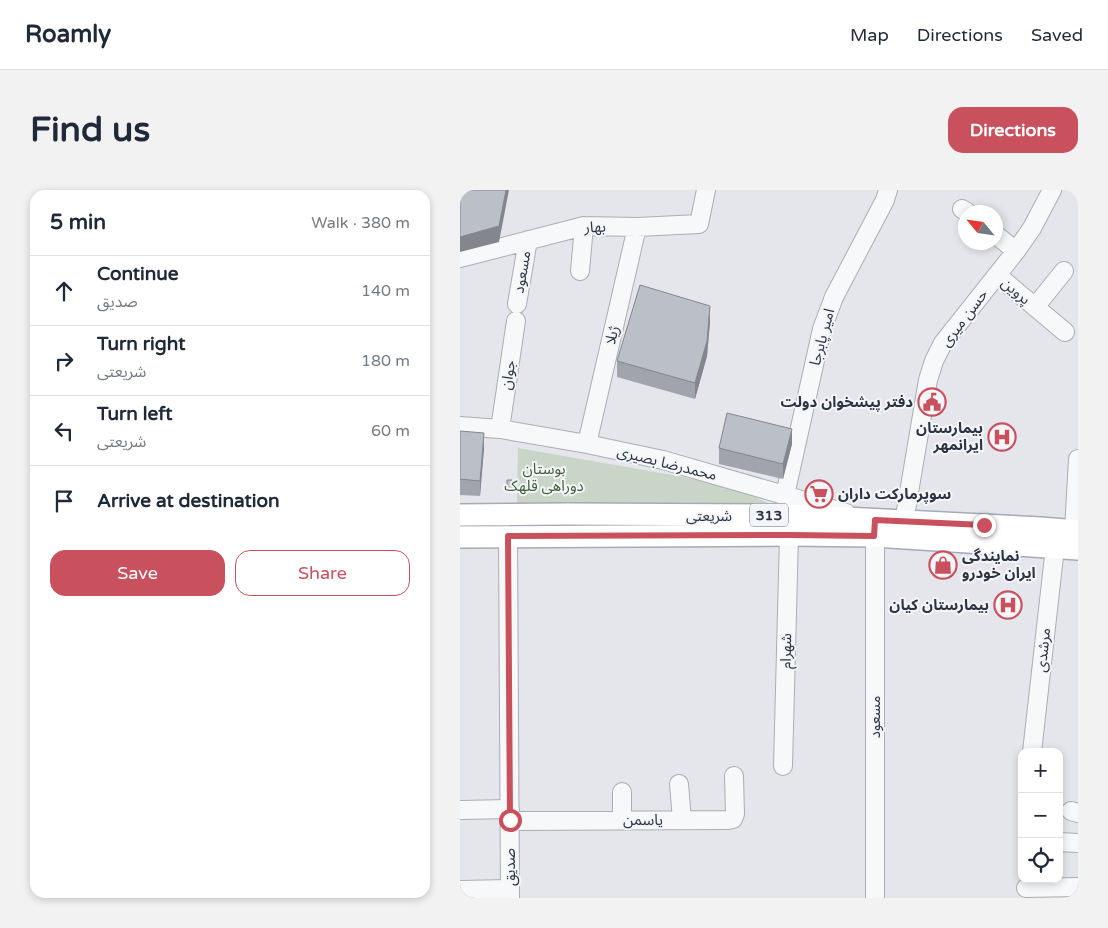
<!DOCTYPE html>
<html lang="en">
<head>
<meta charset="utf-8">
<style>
	body { margin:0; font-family:"Varela Round","Noto Sans Arabic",sans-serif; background:#f2f2f3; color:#1f2937 }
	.controls { position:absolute; right:15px; bottom:15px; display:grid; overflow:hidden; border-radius:10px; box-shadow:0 2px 8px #0003 }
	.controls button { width:45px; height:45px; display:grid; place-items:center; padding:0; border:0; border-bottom:1px solid #e0e1e3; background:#fff; color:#1f2937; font:25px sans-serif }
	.compass { position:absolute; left:498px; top:15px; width:45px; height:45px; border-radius:50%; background:#fff; box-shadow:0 2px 8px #0003; rotate:299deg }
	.stop { position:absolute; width:15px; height:15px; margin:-11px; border:4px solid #c8515d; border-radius:50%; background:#fff }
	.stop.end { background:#c8515d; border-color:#fff; box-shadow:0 1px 5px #0008 }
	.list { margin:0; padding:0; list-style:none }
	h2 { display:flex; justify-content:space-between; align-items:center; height:65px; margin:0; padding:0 20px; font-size:21px }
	h2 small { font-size:16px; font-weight:400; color:#747a83 }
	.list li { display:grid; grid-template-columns:32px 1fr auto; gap:15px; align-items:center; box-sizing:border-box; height:70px; padding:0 20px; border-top:1px solid #e0e1e3 }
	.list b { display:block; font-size:19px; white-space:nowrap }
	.list p { margin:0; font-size:16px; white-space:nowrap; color:#747a83 }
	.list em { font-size:16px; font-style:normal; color:#747a83 }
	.actions { display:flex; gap:10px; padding:15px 20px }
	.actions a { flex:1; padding:11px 0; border:1px solid #c8515d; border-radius:15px; text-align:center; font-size:18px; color:#c8515d }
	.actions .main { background:#c8515d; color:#fff }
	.icon { flex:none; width:28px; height:28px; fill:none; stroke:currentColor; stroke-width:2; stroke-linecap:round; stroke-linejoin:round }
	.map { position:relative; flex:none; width:618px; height:708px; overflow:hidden; border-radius:15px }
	header { display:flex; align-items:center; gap:30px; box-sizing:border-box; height:70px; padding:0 25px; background:#fff; border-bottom:1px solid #e0e1e3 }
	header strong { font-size:24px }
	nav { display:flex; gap:28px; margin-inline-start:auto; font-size:18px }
	.intro { display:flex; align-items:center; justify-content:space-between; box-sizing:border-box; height:120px; padding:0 30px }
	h1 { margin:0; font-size:35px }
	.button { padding:12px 22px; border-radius:15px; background:#c8515d; color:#fff; font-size:18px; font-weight:700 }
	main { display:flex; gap:30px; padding:0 30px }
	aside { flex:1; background:#fff; border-radius:15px; box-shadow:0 2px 8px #0003 }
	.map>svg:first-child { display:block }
</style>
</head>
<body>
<header>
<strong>Roamly</strong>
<nav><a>Map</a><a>Directions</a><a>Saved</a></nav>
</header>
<div class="intro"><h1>Find us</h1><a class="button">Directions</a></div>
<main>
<aside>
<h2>5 min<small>Walk · 380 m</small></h2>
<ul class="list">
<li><svg class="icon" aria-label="ahead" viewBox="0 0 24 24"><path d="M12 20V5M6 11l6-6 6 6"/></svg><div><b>Continue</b><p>صدیق</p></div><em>140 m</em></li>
<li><svg class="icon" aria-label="right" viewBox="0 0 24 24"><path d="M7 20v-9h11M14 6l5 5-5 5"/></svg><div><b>Turn right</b><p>شریعتی</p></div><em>180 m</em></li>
<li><svg class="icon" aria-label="left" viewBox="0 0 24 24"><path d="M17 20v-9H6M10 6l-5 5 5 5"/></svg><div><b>Turn left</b><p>شریعتی</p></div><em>60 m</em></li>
<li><svg class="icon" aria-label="arrive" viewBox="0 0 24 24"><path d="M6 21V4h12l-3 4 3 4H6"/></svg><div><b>Arrive at destination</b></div></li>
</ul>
<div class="actions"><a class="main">Save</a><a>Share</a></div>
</aside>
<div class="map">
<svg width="618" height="708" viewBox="0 0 618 708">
	<rect width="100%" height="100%" fill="#e4e6eb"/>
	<path fill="#c9d5c6" d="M58 258 252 292 320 317 248 319 57 313Z"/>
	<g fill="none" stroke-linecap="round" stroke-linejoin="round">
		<g stroke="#a9adb5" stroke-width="20">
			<path id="minor" d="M502 19 507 22
				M536 45 556 61
				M0 68 124 36 177 37 239 34 246 0
				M120 81 124 36
				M537 85 605 142
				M57 114 68 50
				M575 117 604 81
				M0 236 40 239 127 254 203 270 386 323
				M40 239 56 131
				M127 254 177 37
				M325 305 362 139 374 107 425 10 428 0
				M444 332 468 190 474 171 483 153 556 61 572 38 592 0
				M415 334V708
				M614 341 618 269
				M48 346 50 708
				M572 562 595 357
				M323 576 329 345
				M219 594 222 630
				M162 602V630
				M0 620 50 619
				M611 621 618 623
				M50 631 268 630 273 629 275 624 274 586
				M599 652 618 653
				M566 698 618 697
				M0 700 50 699"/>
		</g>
		<g stroke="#a4aab6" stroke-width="24">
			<path id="major" d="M0 325 108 324 327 325 581 338 618 341
				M0 347 329 345 414 346 618 359"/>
		</g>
		<use href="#minor" stroke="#f7f8f9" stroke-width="18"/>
		<use href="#major" stroke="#fff" stroke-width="21"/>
	</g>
	<path fill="#a1a4ac" d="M250 132 247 166 235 209 157 187V171Z
		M0 241 24 258 20 306 0 305Z
		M332 254 323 289 259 274V258Z
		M47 290 53 299V302L47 303Z"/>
	<path fill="#83868c" d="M46 0H49L39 52 0 62V47Z
		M250 116V132L247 166 235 209V193Z
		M332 239V254L323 289V274Z
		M24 243V258L20 306V291Z"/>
	<path fill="#bbbfc8" stroke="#83868c" d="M0 0H46L39 36 0 47Z
		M180 95 250 116 247 151 235 193 157 171Z
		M267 223 332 239 323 274 259 258Z
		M0 241 24 243 20 291 0 289Z
		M47 290H52L53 299 47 300Z"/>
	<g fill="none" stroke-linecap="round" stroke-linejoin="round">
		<path stroke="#c8515d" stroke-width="6" d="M50 630 48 346 329 345 414 346 415 330 524 335"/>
	</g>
	<defs>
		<g id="civic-ring" transform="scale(1.4375)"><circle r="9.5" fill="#f4f5f8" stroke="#c8515d" stroke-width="1.5"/><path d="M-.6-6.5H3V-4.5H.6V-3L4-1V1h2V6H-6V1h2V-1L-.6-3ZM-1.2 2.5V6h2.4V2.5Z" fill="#c8515d"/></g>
		<g id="hospital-ring" transform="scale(1.4375)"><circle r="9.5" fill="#f4f5f8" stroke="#c8515d" stroke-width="1.5"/><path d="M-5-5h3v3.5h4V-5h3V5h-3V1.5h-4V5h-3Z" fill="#c8515d"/></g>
		<g id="supermarket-ring" transform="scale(1.4375)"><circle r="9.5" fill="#f4f5f8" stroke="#c8515d" stroke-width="1.5"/><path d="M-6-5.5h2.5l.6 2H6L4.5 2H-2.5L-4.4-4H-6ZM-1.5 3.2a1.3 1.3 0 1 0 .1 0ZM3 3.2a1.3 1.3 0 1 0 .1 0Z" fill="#c8515d"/></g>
		<g id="shop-ring" transform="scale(1.4375)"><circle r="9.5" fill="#f4f5f8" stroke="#c8515d" stroke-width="1.5"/><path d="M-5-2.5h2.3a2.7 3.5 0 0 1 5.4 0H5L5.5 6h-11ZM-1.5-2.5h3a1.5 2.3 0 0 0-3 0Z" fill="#c8515d"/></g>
	</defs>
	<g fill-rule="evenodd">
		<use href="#civic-ring" x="472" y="212"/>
		<use href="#hospital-ring" x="542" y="247"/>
		<use href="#supermarket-ring" x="359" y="304"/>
		<use href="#shop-ring" x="483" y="375"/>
		<use href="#hospital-ring" x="548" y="415"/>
	</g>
	<g text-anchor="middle" stroke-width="4" stroke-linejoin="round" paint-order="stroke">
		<rect fill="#f4f5f8" stroke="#686d79" stroke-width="1" x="290" y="313.5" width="38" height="23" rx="4"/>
		<g font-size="14" font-weight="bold" fill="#2c3343">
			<text x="309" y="330">313</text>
		</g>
		<g font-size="15" fill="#2c3343" stroke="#f4f5f8">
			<text transform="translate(135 37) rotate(-2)" y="5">بهار</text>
			<text transform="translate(62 82) rotate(-80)" y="5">مسعود</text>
			<text transform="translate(556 101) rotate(40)" y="5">پروین</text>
			<text transform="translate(504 128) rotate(-53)" y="5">حسن میری</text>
			<text transform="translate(152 145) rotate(-77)" y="5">ژیلا</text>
			<text transform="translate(362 147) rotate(-75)" y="5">امیر پابرجا</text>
			<text transform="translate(48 185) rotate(-81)" y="5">جوان</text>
			<text transform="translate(207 273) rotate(14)" y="5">محمدرضا بصیری</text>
			<text x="249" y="331">شریعتی</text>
			<text transform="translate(583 460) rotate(-84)" y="5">مرشدی</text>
			<text transform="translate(326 461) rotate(-89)" y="5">شهرام</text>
			<text transform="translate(415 527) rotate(-90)" y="5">مسعود</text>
			<text x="183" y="635">یاسمن</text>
			<text transform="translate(50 677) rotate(-90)" y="5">صدیق</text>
		</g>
		<g font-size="15" font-weight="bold" fill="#2c3343" stroke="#f4f5f8" text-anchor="end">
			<text x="453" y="217">دفتر پیشخوان دولت</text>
			<text x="523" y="243">بیمارستان<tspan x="523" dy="17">ایرانمهر</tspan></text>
			<text x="378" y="309" text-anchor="start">سوپرمارکت داران</text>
			<text x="502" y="371" text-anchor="start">نمایندگی<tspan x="502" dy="17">ایران خودرو</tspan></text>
			<text x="529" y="420">بیمارستان کیان</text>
		</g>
		<g font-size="15" fill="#3f5e3a" stroke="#f4f5f8">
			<text x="84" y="284">بوستان<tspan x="84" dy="17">دوراهی قلهک</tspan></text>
		</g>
	</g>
</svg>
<div class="controls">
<button>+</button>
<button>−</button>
<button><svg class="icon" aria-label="locate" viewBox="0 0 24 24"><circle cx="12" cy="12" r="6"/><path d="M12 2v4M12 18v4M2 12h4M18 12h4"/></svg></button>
</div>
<svg class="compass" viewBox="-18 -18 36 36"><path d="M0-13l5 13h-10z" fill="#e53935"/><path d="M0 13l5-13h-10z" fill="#747a83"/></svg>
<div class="stop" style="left:50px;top:630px"></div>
<div class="stop end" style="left:524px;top:335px"></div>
</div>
</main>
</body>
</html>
